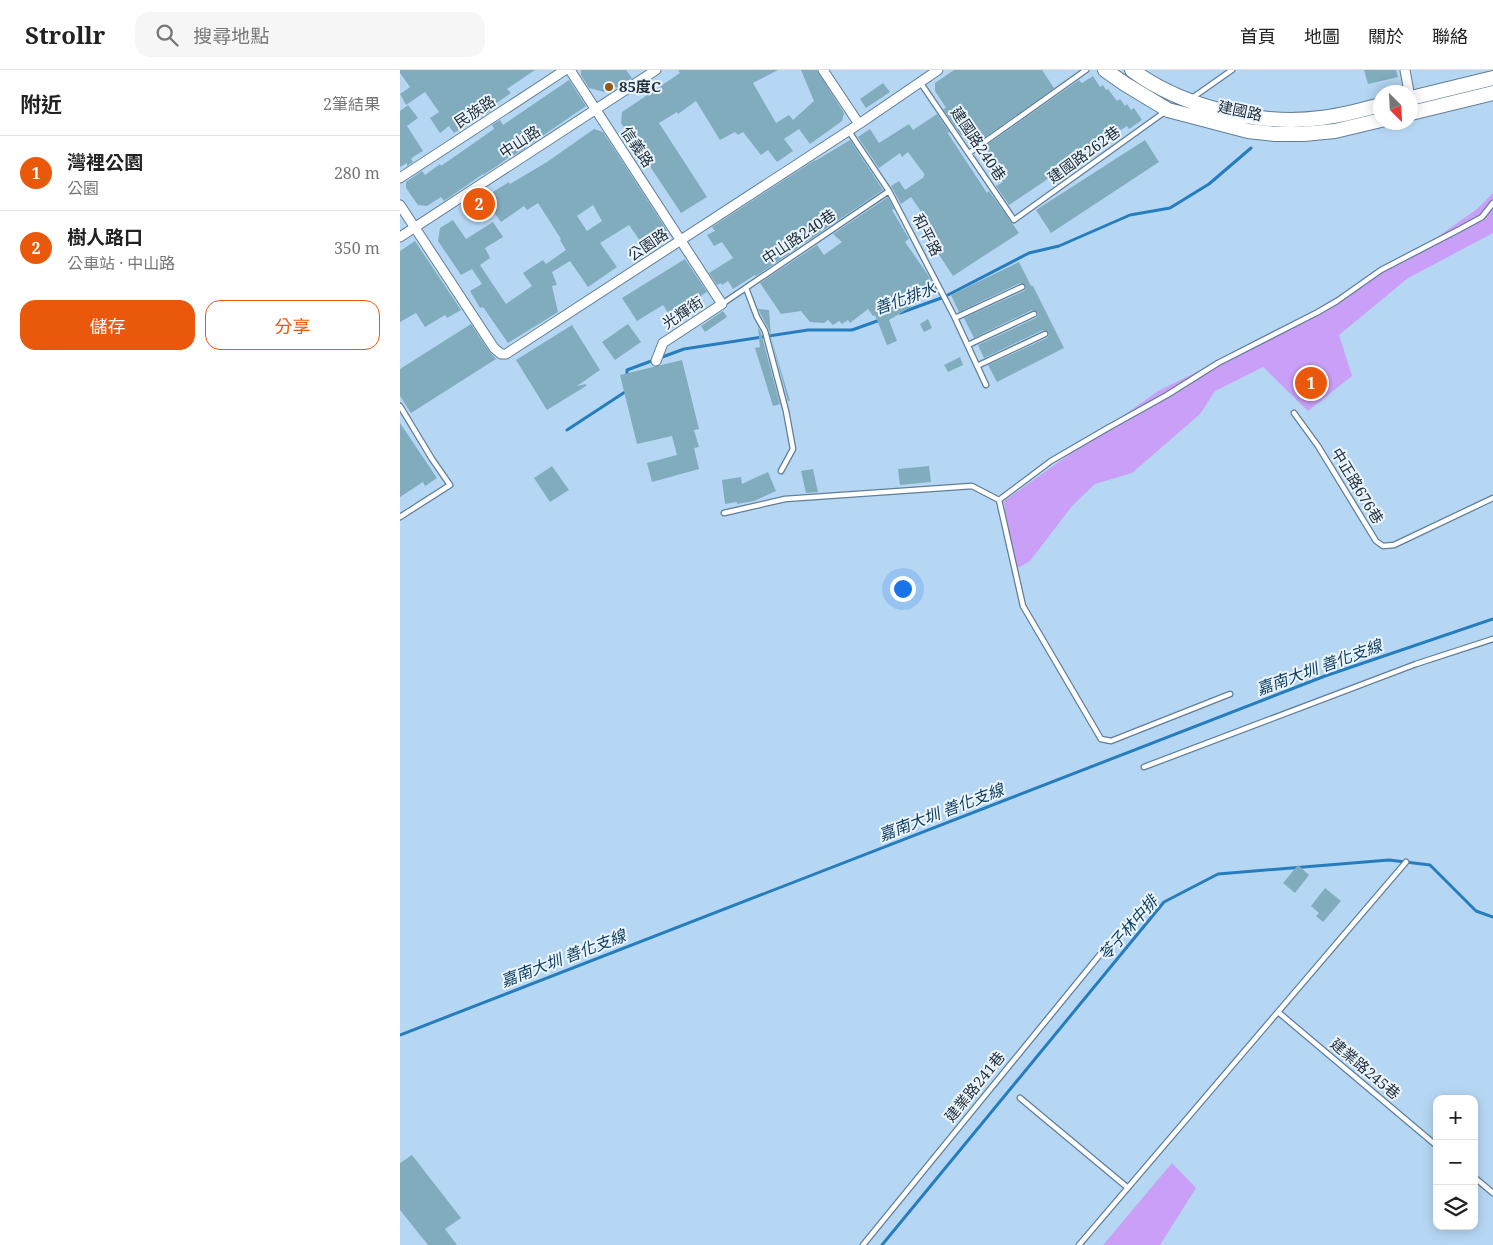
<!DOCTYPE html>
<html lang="zh-TW">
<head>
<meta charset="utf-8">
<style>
	body { margin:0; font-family:"Noto Serif","Noto Sans TC",serif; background:#f6f6f6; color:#222 }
	.controls { position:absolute; right:15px; bottom:15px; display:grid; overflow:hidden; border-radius:10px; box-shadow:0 2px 12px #0003 }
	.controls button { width:45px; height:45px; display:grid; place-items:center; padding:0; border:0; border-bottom:1px solid #e0e0e0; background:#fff; color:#222; font:25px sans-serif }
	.compass { position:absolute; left:973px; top:15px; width:45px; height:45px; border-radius:50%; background:#fff; box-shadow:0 2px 12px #0003; rotate:156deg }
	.you { position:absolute; left:502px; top:518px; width:18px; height:18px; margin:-12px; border:4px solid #fff; border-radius:50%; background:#1a73e8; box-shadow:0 0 0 8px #1a73e833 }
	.badge { display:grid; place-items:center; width:32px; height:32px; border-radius:50%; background:#ea580c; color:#fff; font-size:16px; font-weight:700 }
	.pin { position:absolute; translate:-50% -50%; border:2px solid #fff; box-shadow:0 1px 5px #0006 }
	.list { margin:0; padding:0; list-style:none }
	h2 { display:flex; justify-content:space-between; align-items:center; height:65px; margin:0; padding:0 20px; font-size:21px }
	h2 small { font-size:16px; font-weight:400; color:#767676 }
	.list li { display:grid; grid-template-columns:32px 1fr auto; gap:15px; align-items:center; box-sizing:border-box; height:75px; padding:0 20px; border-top:1px solid #e0e0e0 }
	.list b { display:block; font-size:19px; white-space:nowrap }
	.list p { margin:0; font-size:16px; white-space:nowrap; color:#767676 }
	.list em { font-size:16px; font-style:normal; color:#767676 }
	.actions { display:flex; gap:10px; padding:15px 20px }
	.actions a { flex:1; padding:11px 0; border:1px solid #ea580c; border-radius:15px; text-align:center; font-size:18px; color:#ea580c }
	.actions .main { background:#ea580c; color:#fff }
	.icon { flex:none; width:28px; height:28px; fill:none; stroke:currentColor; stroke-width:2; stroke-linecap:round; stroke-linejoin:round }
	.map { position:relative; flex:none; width:1093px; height:1175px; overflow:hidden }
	header { display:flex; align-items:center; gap:30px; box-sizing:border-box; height:70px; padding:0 25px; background:#fff; border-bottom:1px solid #e0e0e0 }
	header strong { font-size:24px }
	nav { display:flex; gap:28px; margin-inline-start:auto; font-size:18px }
	.search { width:350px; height:45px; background:#f6f6f6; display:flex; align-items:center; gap:12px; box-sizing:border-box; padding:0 18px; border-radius:15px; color:#767676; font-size:19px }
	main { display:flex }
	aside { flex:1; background:#fff }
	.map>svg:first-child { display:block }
</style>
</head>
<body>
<header>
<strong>Strollr</strong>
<div class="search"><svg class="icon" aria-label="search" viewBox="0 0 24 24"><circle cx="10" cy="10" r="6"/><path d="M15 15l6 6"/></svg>搜尋地點</div>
<nav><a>首頁</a><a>地圖</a><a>關於</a><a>聯絡</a></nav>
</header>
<main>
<aside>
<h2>附近<small>2筆結果</small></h2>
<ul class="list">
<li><span class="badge">1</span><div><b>灣裡公園</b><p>公園</p></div><em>280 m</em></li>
<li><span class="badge">2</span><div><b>樹人路口</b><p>公車站 · 中山路</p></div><em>350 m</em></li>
</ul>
<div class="actions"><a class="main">儲存</a><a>分享</a></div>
</aside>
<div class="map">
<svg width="1093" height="1175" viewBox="0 0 1093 1175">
	<rect width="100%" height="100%" fill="#b6d7f4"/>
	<path fill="#c99ff7" d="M1093 123V163L1008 208 939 265 952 306 908 341 863 297 815 321 800 344 732 403 695 414 672 436 630 491 612 501 604 431 758 321 884 259 946 221 1029 173 1077 139Z
		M772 1093 796 1118 760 1175H703Z"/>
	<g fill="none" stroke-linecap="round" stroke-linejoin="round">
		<path stroke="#267dbd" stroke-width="3" d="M500 243 544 227 629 183 659 176 730 145 770 138 809 114 851 78
			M227 306V300L284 279 408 260H452L480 250
			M167 360 225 322 226 320
			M0 965 925 606 1093 549
			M482 1175 764 832 818 804 989 790 1030 795 1076 841 1093 847"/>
	</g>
	<path fill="#80acbe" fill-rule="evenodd" d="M0 0H135L107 19 111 23 91 37 92 40 86 44 84 43 54 63 49 56 40 63 30 48 39 42 25 22 6 35 0 24 10 17 0 3Z
		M181 0H226L232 8 216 18 214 15 204 22 189 18 181 5Z
		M278 0H378L353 13 376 53 389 45 393 50 414 31 401 0H417L444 43 442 51 410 74 399 59 384 69 393 81 377 92 368 80 361 85 343 62 338 65 335 62 320 70 296 31 278 44 277 42 259 53 307 127 281 143 221 53 222 42 280 3Z
		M554 0H642L654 18 577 73 573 68 561 65 543 39 546 38 535 21V13Z
		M964 0H996L998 7 968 14Z
		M693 6 700 17 703 15 706 20 708 19 717 31 720 29 725 36 727 34 731 40 734 38 742 50 729 59 727 56 609 135 596 116 603 112 581 79 679 10 682 13Z
		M169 10 186 36 122 80 114 85 113 84 97 96 83 105V104L44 131 41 127 27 136 18 135 6 118V112L22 101 25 105 40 94 41 96 94 59 92 55 100 50 103 55Z
		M483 13 490 22 466 38 460 29Z
		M8 35 18 48 7 56 23 81 13 87 11 89 13 92 7 96V93L0 97V41Z
		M537 44 550 63 547 62 587 123 589 121 619 163 553 206 526 165 534 160 511 127 501 134 491 116 499 111 505 120 524 107 523 106 525 105 508 82 502 87 500 83 479 98 458 67 470 59 479 73 509 54 513 60Z
		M194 59 203 62 270 165 247 181 229 155 200 173 217 197 188 217 170 191 152 202 157 215 152 216 158 242 108 273 83 237 80 238 70 221 82 214 72 199 61 205 38 171 40 158 53 150 66 169 93 152 103 167 85 178 90 188 80 195 106 234 132 216 123 203 143 190 146 194 166 180 160 170 161 169 138 133 127 140 124 136 101 152 83 128 109 112 110 114 147 92ZM193 135 202 151 187 161 177 146Z
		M450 70 483 120 356 206 355 205 333 219 328 211 322 215 321 213 317 215 309 203 333 188 322 172 314 176 307 165 315 161 312 157 415 90V91Z
		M745 70 759 92 651 163 636 140Z
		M488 127 494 139 492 140 509 169 505 172 528 205 535 218 510 235 511 237 489 250 497 271 487 275 475 245 473 246 468 239 450 253 448 250 442 254 439 251 433 255 428 250 424 253 410 252 401 241 381 244 360 213 417 175 424 185 442 172 433 164Z
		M15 171 61 240 47 248 45 245 25 257 16 243 0 252V181Z
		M285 189 307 222 270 246 263 235 237 251 222 228Z
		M619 192 631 216H633L664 278 597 312 588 295 647 268 649 265 648 262 643 260 584 288 578 275 636 248 638 245 637 242 632 240 574 268 564 248 624 221 626 218 625 215 620 213 559 242 551 225Z
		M358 239 369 240 371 267 390 331H388L369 260Z
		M323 241 327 247 305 262 301 256Z
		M528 249 532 258 524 262 520 254Z
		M71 254 89 281 96 289 11 343 0 326V299Z
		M228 254 241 272 215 290 202 272Z
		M172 255 200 300 177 316 186 314V316L147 340 116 290Z
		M358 257 361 263 380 334 373 336 355 278 360 277Z
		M560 287 563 295 548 302 544 295Z
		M282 290 299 359 294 360 299 377 294 378 299 399 252 412 247 393 277 385 272 366 237 374 220 305Z
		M0 353 37 408 25 416 23 412 0 427Z
		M152 396 169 420 150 432 134 408Z
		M529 396 531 412 500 415 498 399Z
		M413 399 418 422 406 423 401 401Z
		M368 402 376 421 354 431 337 434V432L325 434 322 410 341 407 342 414Z
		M898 795 909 805 895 823 883 813Z
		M925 818 941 831 923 852 916 846 919 843 911 836Z
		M12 1085 61 1148 45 1159 57 1175H28L0 1140V1093Z"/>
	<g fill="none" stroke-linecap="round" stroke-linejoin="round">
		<g stroke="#607e98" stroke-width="7">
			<path id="lane" d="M520 12 614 150 766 41
				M792 28 832 0
				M448 60 489 121 555 248 586 315
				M569 83 686 0
				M346 218 357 247 365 261 386 341 393 379 381 401
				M322 234 489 121
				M555 248 622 217
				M568 275 634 244
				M577 296 645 264
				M0 336 32 389 50 415 0 447
				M894 343 918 376 976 471 983 476 994 475 1093 428
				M324 443 385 429 572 416 599 430
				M830 624 711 671 701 669 623 536 599 430 651 391 706 359 767 325 818 293 918 242 937 231 981 200 1060 159 1082 147 1093 133
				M744 697 1016 594 1093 569
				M878 942 1037 1076
				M620 1028 728 1118
				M1074 1107 1093 1123
				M463 1175 707 876
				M679 1175 1006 792"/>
		</g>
		<g stroke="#607e98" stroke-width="11">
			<path id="street" d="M170 0 322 234 263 273 256 291
				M423 0 459 54
				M1005 0 1009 22
				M0 108 165 0
				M0 135 94 278 101 284H106L459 54 538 0
				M0 167 256 0"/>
		</g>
		<g stroke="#607e98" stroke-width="16">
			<path id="secondary" d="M705 0 725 14 768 40 848 61 875 64H904L935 61 981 50
				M732 0C782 37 859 56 921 48 941 46 961 40 981 35
				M1011 28 1093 8
				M1011 43 1093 23"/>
		</g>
		<use href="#lane" stroke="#fff" stroke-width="4.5"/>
		<use href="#street" stroke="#fff" stroke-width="9"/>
		<use href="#secondary" stroke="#fff" stroke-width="14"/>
	</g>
	<circle fill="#915913" stroke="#ebf5fe" stroke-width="2" cx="209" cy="17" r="5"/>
	<g text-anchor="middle" stroke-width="4" stroke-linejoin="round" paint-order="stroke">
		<g font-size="15" font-weight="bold" fill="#222f3a" stroke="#ebf5fe" text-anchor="start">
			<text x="219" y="22">85度C</text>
		</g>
		<g font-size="15" fill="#222f3a" stroke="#ebf5fe">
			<text transform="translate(840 41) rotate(12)" y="5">建國路</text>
			<text transform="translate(75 42) rotate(-33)" y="5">民族路</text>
			<text transform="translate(120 72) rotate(-33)" y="5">中山路</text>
			<text transform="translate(578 74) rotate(56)" y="5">建國路240巷</text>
			<text transform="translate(237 77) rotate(56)" y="5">信義路</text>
			<text transform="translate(684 85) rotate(-36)" y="5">建國路262巷</text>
			<text transform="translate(527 165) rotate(63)" y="5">和平路</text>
			<text transform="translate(399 167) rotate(-34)" y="5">中山路240巷</text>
			<text transform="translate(248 175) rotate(-34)" y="5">公園路</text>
			<text transform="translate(283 243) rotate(-33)" y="5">光輝街</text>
			<text transform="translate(957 416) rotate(59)" y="5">中正路676巷</text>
			<text transform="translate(965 999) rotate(40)" y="5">建業路245巷</text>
			<text transform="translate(575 1017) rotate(-51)" y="5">建業路241巷</text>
		</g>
		<g font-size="16" font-style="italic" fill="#0c3a5b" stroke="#ebf5fe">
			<text transform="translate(505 228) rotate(-20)" y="6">善化排水</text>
			<text transform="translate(919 597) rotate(-20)" y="6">嘉南大圳 善化支線</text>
			<text transform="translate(541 742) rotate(-21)" y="6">嘉南大圳 善化支線</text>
			<text transform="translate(728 858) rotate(-49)" y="6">苓子林中排</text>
			<text transform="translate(163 888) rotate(-21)" y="6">嘉南大圳 善化支線</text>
		</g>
	</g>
</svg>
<div class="controls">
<button>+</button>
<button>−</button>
<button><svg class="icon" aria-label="layers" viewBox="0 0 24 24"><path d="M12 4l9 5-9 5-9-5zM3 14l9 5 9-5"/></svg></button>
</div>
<svg class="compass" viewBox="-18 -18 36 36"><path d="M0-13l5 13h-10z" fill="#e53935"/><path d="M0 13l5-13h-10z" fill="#767676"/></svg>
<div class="you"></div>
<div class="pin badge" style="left:911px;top:313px">1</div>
<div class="pin badge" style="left:79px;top:134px">2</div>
</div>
</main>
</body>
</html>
